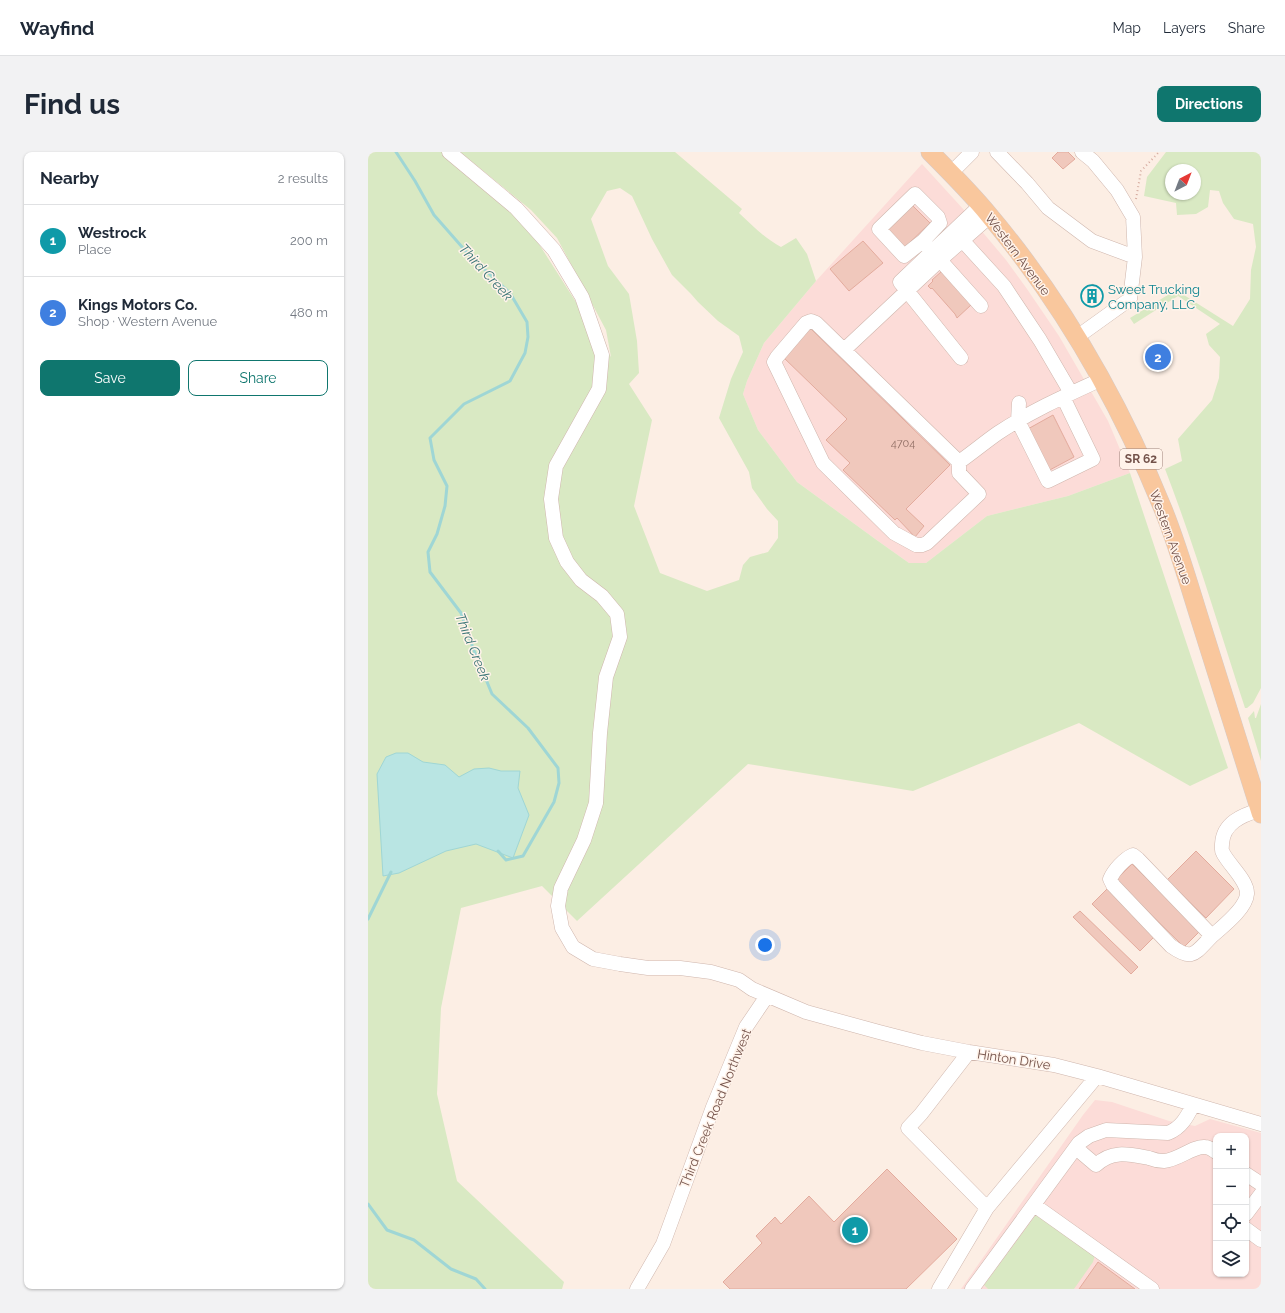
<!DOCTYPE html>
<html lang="en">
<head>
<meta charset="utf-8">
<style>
	body { margin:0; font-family:Raleway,sans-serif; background:#f2f2f3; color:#1f2937 }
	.controls { position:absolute; right:12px; bottom:12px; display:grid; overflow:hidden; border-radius:8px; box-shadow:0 1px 3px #0004 }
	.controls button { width:36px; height:36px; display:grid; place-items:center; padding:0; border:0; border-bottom:1px solid #e0e1e3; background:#fff; color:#1f2937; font:20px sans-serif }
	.compass { position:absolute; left:797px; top:12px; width:36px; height:36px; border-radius:50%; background:#fff; box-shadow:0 1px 3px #0004; rotate:42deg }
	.you { position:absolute; left:397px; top:793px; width:14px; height:14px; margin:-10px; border:3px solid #fff; border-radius:50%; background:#1a73e8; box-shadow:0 0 0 6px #1a73e833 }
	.badge { display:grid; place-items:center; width:26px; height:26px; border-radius:50%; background:#0f766e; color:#fff; font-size:13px; font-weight:700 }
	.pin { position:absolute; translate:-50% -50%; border:2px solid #fff; box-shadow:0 1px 4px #0006 }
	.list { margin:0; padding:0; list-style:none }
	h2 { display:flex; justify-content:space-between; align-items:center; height:52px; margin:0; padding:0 16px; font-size:17px }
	h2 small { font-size:13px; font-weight:400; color:#747a83 }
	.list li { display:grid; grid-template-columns:26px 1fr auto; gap:12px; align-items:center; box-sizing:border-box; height:72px; padding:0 16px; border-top:1px solid #e0e1e3 }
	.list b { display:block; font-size:15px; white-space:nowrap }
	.list p { margin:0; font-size:13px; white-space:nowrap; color:#747a83 }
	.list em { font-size:13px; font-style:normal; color:#747a83 }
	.actions { display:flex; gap:8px; padding:12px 16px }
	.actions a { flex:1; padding:9px 0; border:1px solid #0f766e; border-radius:8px; text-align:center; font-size:14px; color:#0f766e }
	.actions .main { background:#0f766e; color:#fff }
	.icon { flex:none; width:22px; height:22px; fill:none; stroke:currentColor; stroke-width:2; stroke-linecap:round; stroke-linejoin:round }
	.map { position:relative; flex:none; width:893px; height:1137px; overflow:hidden; border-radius:8px }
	header { display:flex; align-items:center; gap:24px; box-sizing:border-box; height:56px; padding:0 20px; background:#fff; border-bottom:1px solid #e0e1e3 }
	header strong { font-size:19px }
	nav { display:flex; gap:22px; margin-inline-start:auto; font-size:14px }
	.intro { display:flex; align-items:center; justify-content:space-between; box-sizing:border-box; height:96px; padding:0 24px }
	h1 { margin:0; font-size:28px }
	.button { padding:10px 18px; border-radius:8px; background:#0f766e; color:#fff; font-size:14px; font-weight:700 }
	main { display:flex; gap:24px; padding:0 24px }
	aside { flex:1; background:#fff; border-radius:8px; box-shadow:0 1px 3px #0004 }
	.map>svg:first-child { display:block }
</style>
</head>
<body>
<header>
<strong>Wayfind</strong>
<nav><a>Map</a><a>Layers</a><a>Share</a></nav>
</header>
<div class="intro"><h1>Find us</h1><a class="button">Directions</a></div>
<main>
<aside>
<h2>Nearby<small>2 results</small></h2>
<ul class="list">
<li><span class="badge" style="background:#0f9aa8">1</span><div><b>Westrock</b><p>Place</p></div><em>200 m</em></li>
<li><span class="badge" style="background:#3f7fe0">2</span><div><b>Kings Motors Co.</b><p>Shop · Western Avenue</p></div><em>480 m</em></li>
</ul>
<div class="actions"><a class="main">Save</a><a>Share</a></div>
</aside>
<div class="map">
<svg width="893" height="1137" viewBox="0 0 893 1137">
	<rect width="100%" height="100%" fill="#fceee4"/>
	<path fill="#fcdcd8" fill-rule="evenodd" d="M554 12 596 58 638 108 659 137 691 184 740 269 762 321 700 344 619 364 558 411H541L510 389 429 330 390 278 375 242 379 229 396 191 448 129Z
		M727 948 744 950 801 969 827 974 842 967 893 981V1137H593L715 963ZM848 984H878V1122H848Z"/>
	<path fill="#d9e9c3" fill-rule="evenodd" d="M0 0H81L148 56 243 205 238 178 189 86 163 58 92 0H307L374 57 371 61C384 73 396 86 413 95L428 86 439 102 448 129 396 191 379 229 375 242 390 278 429 330 510 389 541 411H558L619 364 700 344 762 321 860 616 822 634 711 571 545 639 380 612 209 769 174 734 93 756 73 856 69 942 89 1029 196 1130 194 1137H0ZM252 36 264 44 284 87 304 123 323 142 330 150 350 169 371 184 375 200 363 227 351 266 381 320 384 336 399 357 410 369V386L400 400 382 405 375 413 371 428 339 439 292 421 266 354 284 268 261 232 271 221 269 189 261 142 240 114 223 67 239 39Z
		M798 0H893V536L885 551 879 556H877C851 476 827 395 797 317L814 309 810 287 844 248 851 226 852 205 841 193 838 182 852 172 810 144 766 172 762 166 808 138 865 174 882 147 883 118 888 95 885 72 866 67 855 51 851 39 842 38 840 55 828 62 809 63 808 51 776 44 779 25ZM803 18H827V42H803Z
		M893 552V609L880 566 886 559 887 566H888Z
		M667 1064H669L727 1103 725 1110 706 1137H620L616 1133Z"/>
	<path fill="#b9e5e3" stroke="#9fd6d5" d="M28 601H40L55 610 77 613 91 625 106 617 121 616 133 619H152L150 636 161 663 145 706 108 692 78 699 31 721 15 724 9 622 18 605Z"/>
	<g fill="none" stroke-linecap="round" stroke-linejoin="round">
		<path stroke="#9fd6d5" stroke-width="3" d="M28 0 47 29 66 63 102 104 142 141 159 170 160 185 157 201 142 229 96 252 62 286 66 308 79 334 77 354 69 382 60 400 62 420 93 461 105 496 124 542 160 576 190 616 191 631 186 650 155 704 138 708 130 699
			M0 767 23 720
			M0 1052 19 1078 46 1088 83 1117 108 1127 117 1137"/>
	</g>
	<path fill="#f0c8bc" stroke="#e3ab9d" d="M690 0H700L707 7 695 17 684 6Z
		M543 52 562 71 535 97 517 77Z
		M495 89 515 111 481 139 462 117Z
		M574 119 603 153 589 166 587 162 564 136 563 137 560 134 565 129 564 128Z
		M725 132 735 148 723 155 714 140Z
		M441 175 582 313 538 357 556 374 547 385 529 366 527 368 475 318 482 311 458 288 479 267 414 204Z
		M792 193 802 209 788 217 779 200Z
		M685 263 706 305 678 320 658 278Z
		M828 699 866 737 838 766 799 728Z
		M764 712 832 779 816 795 748 728Z
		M739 737 787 784 772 799 724 752Z
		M712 759 770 815 763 822 705 765Z
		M519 1017 589 1087 538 1137H362L355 1130 394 1091 388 1084 407 1065 413 1072 441 1044 466 1070Z
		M730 1110 767 1137H711Z"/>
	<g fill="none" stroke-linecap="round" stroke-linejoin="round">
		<g stroke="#cfb6ad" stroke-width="15">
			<path id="minor" d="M81 0 148 56 186 98 214 145 234 203 231 237 188 314 183 347 188 386 199 410 213 428 234 444 249 462 252 485 238 525 232 581 228 651 216 688 193 736 190 754 194 776 205 795 225 807 252 812 280 816H312L343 820 371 828 384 837 438 860 511 880 554 891 601 900 686 913 729 924 893 972
				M629 0 659 31 680 56 724 89 767 105
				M583 21 604 0
				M594 88 636 134 672 188 703 241
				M555 89 536 104 511 77 547 42 570 65 572 71 555 89 613 154
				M709 185 762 147 767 105 765 65 749 38 725 9 714 0
				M476 198 572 108 622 64
				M593 206 532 130 613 53
				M651 251 650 269 680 329 725 307 695 245
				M591 310V321L611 342 559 391 554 393H548L526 381 455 311 406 210 409 205 438 171 443 169 448 171 591 310C604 301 617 290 630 281 663 259 699 243 734 227
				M844 784C827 801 825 810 803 794L745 733 742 727C746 718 756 707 765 703L770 707 844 784C854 775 878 757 879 742 880 729 861 713 855 701 853 698 854 695 854 692 855 671 874 663 892 658
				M601 900 553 962 540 976 619 1056 729 924
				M708 996 728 1013C744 998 760 1002 781 1006 786 1008 790 1009 796 1009 810 1008 825 994 837 995 841 995 845 998 848 1000
				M878 1022 893 1032
				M666 1053 784 1137
				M878 1062 893 1042
				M878 1077 893 1088
				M269 1137 295 1092 345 955 378 875 399 844
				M571 1137 619 1056
				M604 1137 711 991 721 984 738 978 800 981C813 976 819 965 825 953"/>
		</g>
		<g stroke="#d5cbc9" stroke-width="19">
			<path id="major" d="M562 0C583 21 603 41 621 63 695 151 752 251 795 357 810 394 821 433 833 471 853 535 873 598 893 662"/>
		</g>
		<path stroke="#d5ab9f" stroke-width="2" stroke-dasharray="1 3" stroke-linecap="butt" d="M768 47 773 19 791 0"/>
		<use href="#minor" stroke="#fff" stroke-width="14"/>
		<use href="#major" stroke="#f9c79d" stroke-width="18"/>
	</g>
	<defs>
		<g id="building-ring" transform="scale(1.15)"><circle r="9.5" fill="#fff3ea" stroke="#0f9aa8" stroke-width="1.5"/><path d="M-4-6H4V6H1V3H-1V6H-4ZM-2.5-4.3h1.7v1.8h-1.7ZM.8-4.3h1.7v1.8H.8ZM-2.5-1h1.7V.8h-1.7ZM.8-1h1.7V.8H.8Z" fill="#0f9aa8"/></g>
	</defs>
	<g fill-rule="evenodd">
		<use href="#building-ring" x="724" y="144"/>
	</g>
	<g text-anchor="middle" stroke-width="3" stroke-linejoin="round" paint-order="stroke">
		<g font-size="11" fill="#927066">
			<text x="535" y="295">4704</text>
		</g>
		<rect fill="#fff3ea" stroke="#9d827a" stroke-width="1" x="752" y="297" width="42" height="20" rx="3"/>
		<g font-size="12" font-weight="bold" fill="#73524a">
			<text x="773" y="311">SR 62</text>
		</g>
		<g font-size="13" fill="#73524a" stroke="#fff3ea">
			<text transform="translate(650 102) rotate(53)" y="5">Western Avenue</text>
			<text transform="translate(803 385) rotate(70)" y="5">Western Avenue</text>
			<text transform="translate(646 907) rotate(9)" y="5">Hinton Drive</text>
			<text transform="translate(347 956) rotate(-68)" y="5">Third Creek Road Northwest</text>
		</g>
		<g font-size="13" fill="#0d838f" stroke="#fff3ea" text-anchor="start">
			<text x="740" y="142">Sweet Trucking<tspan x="740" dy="15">Company, LLC</tspan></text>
		</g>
		<g font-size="14" font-style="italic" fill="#3e7878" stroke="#fff3ea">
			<text transform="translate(118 120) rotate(47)" y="5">Third Creek</text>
			<text transform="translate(105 495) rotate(68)" y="5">Third Creek</text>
		</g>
	</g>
</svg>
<div class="controls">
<button>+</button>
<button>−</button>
<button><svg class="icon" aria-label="locate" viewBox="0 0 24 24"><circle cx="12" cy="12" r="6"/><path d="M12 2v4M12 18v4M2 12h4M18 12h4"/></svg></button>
<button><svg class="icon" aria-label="layers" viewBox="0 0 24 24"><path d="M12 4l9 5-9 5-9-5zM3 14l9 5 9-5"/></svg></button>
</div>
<svg class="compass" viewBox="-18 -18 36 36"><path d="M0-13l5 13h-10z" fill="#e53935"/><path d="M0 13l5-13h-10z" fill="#747a83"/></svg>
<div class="you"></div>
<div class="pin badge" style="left:487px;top:1078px;background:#0f9aa8">1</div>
<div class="pin badge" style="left:790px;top:205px;background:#3f7fe0">2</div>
</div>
</main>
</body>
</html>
